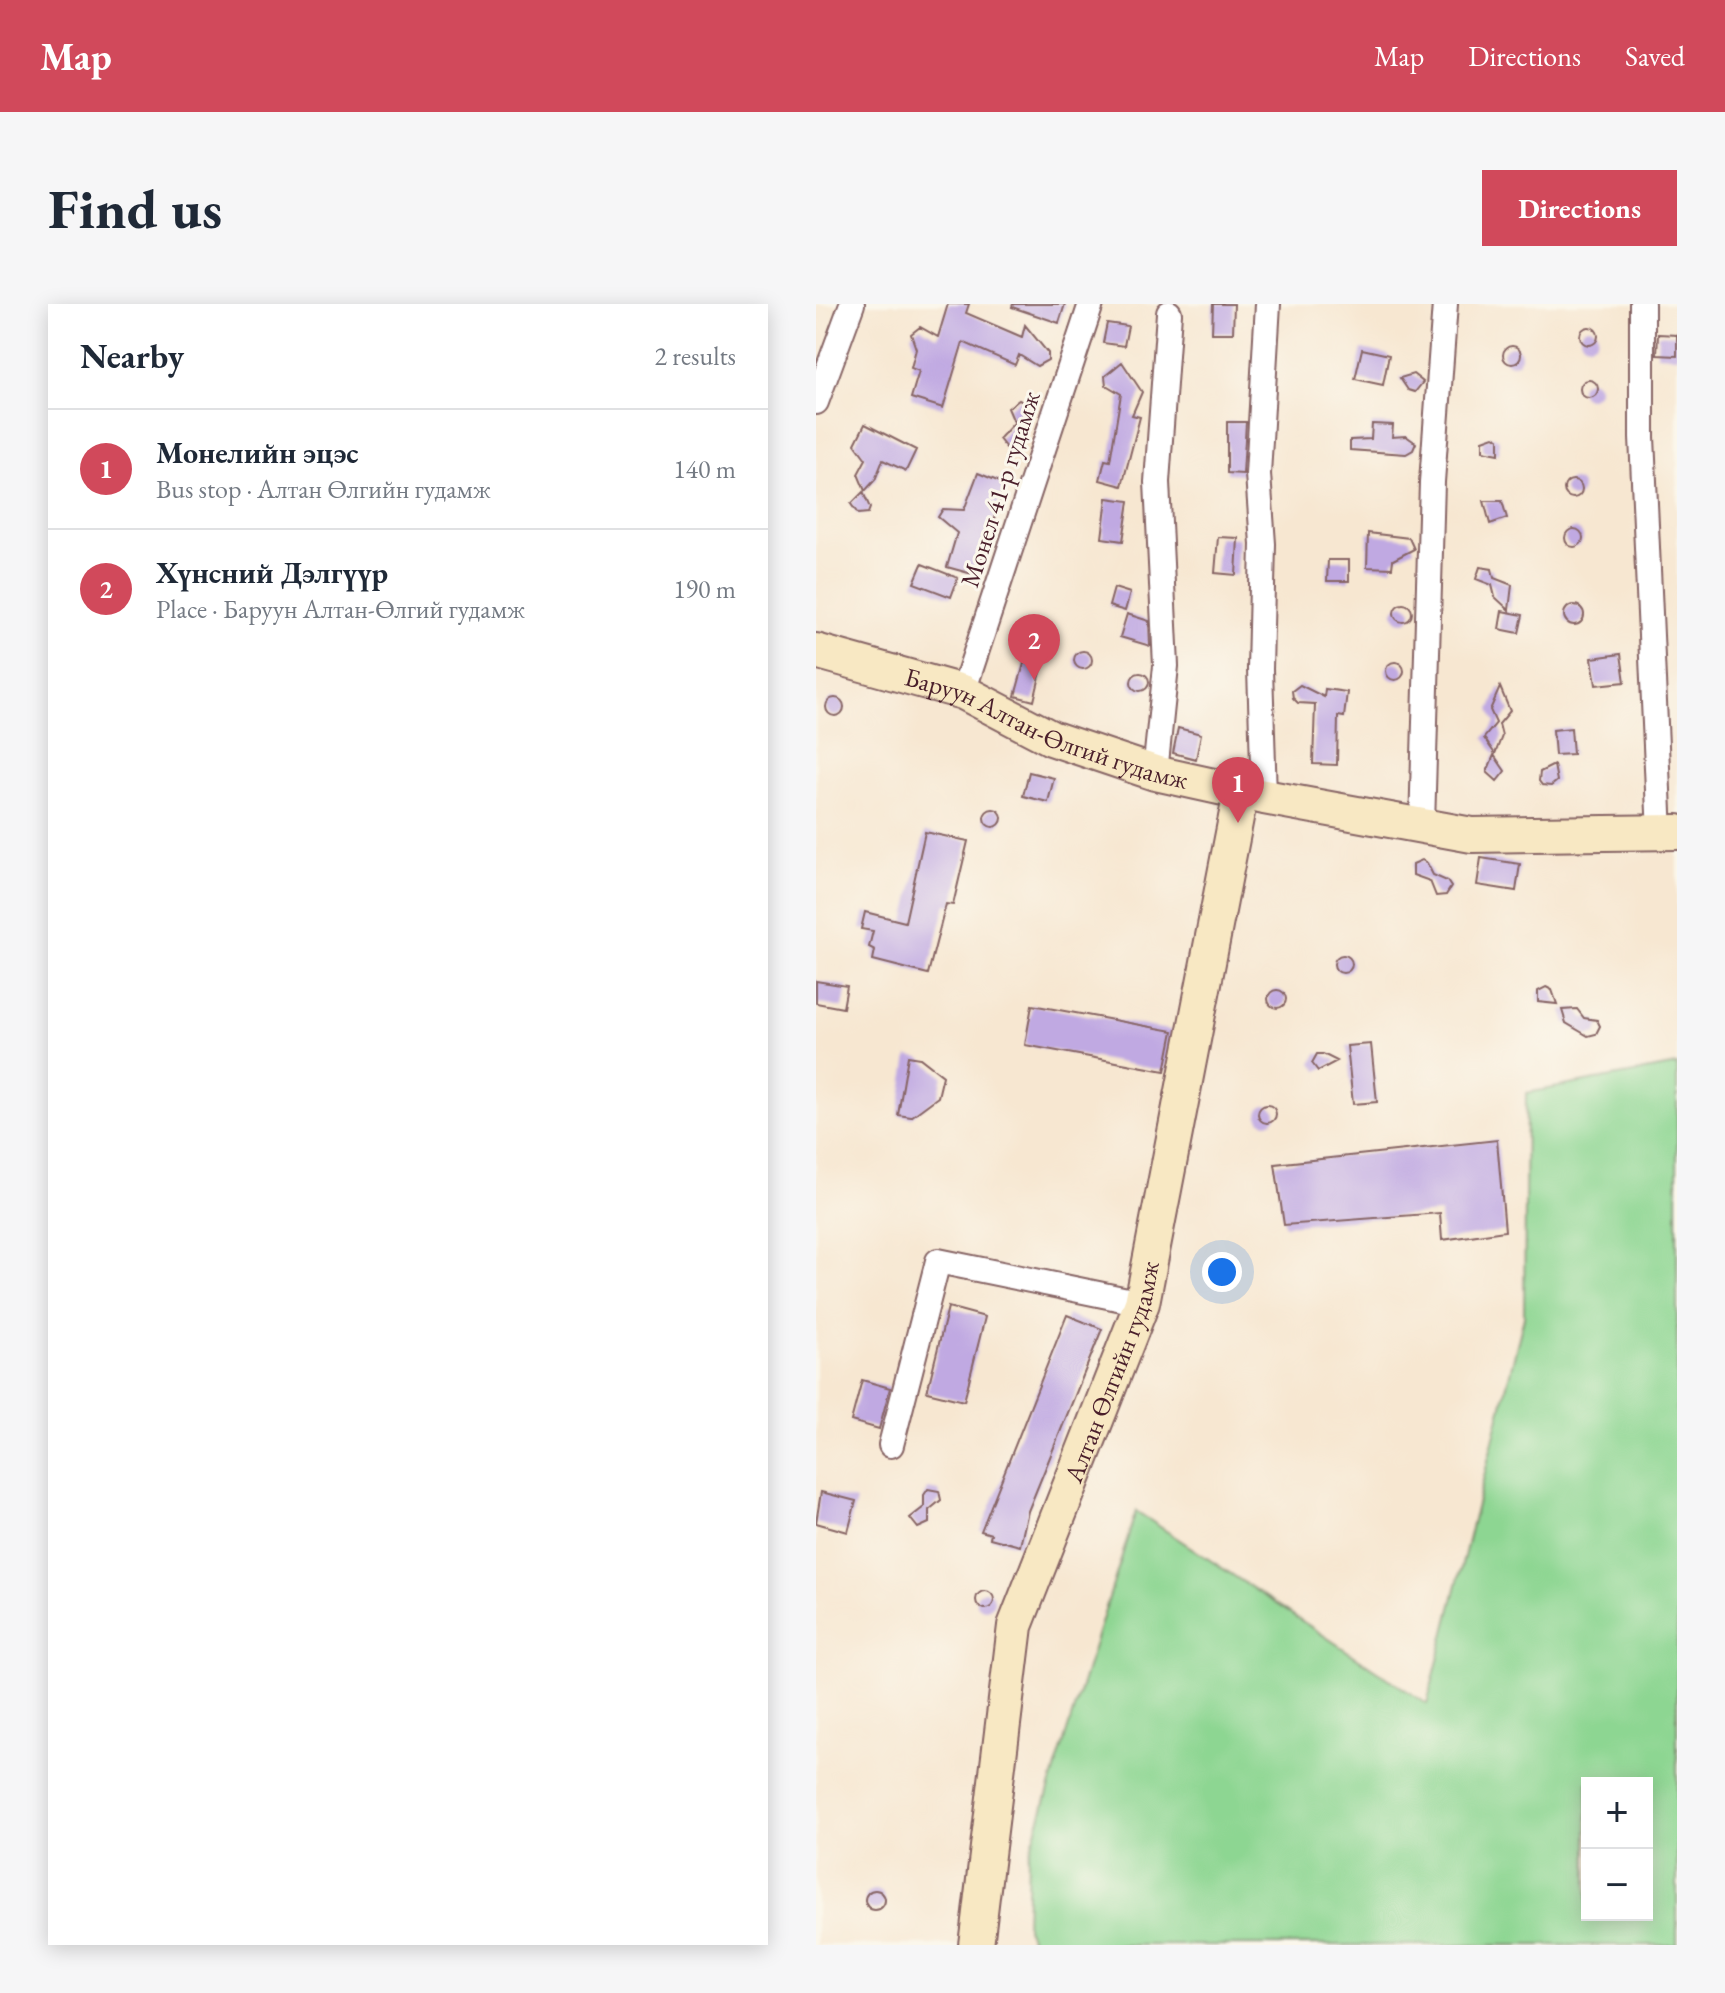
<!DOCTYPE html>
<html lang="en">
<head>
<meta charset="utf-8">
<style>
	body { margin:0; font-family:"EB Garamond",serif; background:#f6f6f7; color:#1f2937 }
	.controls { position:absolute; right:24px; bottom:24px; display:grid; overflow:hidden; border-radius:0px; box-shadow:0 4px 20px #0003 }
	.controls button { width:72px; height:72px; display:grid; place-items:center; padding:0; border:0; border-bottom:2px solid #e0e1e3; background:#fff; color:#1f2937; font:40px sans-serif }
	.you { position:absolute; left:406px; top:968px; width:28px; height:28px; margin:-20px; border:6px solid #fff; border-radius:50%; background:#1a73e8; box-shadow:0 0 0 12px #1a73e833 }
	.badge { display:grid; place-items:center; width:52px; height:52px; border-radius:50%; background:#d1495b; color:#fff; font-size:26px; font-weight:700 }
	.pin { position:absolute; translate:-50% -66px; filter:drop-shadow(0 2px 4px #0008) }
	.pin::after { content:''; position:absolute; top:42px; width:28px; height:24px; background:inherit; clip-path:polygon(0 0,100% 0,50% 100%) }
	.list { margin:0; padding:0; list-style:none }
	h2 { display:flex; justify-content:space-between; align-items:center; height:104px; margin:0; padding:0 32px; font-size:34px }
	h2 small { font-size:26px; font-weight:400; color:#747a83 }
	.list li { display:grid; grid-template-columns:52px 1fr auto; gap:24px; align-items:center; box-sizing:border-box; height:120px; padding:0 32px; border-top:2px solid #e0e1e3 }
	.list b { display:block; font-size:30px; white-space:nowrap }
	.list p { margin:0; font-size:26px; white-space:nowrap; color:#747a83 }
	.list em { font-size:26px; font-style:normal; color:#747a83 }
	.map { position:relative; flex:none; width:861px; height:1641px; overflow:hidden; border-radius:0px }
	header { display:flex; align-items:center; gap:48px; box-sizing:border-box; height:112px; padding:0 40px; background:#d1495b; color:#fff }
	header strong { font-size:38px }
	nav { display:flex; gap:44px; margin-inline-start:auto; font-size:28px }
	.intro { display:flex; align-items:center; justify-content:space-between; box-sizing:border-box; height:192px; padding:0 48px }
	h1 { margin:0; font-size:56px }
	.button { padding:20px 36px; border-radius:0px; background:#d1495b; color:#fff; font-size:28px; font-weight:700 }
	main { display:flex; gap:48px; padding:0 48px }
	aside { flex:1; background:#fff; border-radius:0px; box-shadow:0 4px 20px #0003 }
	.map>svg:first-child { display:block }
</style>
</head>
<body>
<header>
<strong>Map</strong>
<nav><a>Map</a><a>Directions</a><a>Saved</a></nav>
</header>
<div class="intro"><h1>Find us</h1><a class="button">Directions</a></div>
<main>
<aside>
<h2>Nearby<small>2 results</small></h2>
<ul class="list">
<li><span class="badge">1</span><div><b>Монелийн эцэс</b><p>Bus stop · Алтан Өлгийн гудамж</p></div><em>140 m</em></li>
<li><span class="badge">2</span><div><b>Хүнсний Дэлгүүр</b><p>Place · Баруун Алтан-Өлгий гудамж</p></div><em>190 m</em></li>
</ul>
</aside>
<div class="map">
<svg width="861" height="1641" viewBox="0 0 861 1641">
	<rect width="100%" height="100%" fill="#fbf7ec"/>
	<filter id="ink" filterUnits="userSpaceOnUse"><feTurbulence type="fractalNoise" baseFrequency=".0125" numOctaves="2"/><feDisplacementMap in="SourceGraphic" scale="16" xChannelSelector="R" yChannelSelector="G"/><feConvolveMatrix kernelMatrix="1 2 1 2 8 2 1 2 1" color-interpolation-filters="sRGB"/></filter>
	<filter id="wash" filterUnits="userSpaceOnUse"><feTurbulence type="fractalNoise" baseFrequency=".006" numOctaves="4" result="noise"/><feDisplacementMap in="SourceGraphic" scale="32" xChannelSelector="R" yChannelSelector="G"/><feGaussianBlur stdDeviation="1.8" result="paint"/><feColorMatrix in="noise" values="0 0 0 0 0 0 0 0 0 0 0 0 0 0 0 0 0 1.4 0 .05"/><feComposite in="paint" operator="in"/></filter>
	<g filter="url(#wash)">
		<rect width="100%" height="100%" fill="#f7e7d1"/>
		<path fill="#8dd692" stroke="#6c7a5e" stroke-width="2" fill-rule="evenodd" d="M861 761V1641H218L210 1624 212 1553 320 1207 611 1400 708 1013 710 789ZM771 1479H831V1611H771Z"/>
		<g id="blocks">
			<path fill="#c0a9e2" d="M132 0H153L150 9 206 33 209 21 232 49V56L221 62 203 51 199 61 147 38 127 104 95 94 103 67 95 64 100 45 95 30 104 23 122 33Z
				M197 0H249L243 19 196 3Z
				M397 0H418L417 29H396Z
				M291 19 312 22 308 42 287 39Z
				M764 32a9 9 0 1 1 18 0a9 9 0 1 1-18 0Z
				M842 30 861 31V52L841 51Z
				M687 51a9 9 0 1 1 18 0a9 9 0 1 1-18 0Z
				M546 45 573 51 567 81 539 75Z
				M306 58 326 88 316 111 324 113 306 182 284 176 289 156 294 157 305 90 290 81 289 72Z
				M597 70 607 78 599 88 592 86 584 74Z
				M764 85a9 9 0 1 1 18 0a9 9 0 1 1-18 0Z
				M203 96 209 99 211 108 198 118 192 104Z
				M411 118H430L427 170 411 169Z
				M49 120 100 146 90 167 67 156 59 176 49 187 42 170 50 155 39 140Z
				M197 120 202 138 191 145 183 135Z
				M556 120 577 121 576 133 590 132 600 139 597 146 590 150 534 146V136L555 135Z
				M678 132 683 135V150L667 147V136Z
				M162 169 189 180 160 271 131 263 141 229 122 213 127 205 148 206Z
				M748 185a9 9 0 1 1 18 0a9 9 0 1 1-18 0Z
				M47 188 54 204 52 209 42 210 35 200Z
				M291 194 313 197 307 237 286 234Z
				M668 197H686L691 214 674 220Z
				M749 234a9 9 0 1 1 18 0a9 9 0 1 1-18 0Z
				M552 229 593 234 598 245 577 256 576 264 551 263Z
				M402 233 422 234 420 271 399 269Z
				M512 256H533V277H511Z
				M106 260 142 274 135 293 98 279Z
				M664 263 676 265 678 274 696 281 693 306 679 293 676 281 660 275Z
				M298 284 314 289 309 307 293 302Z
				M578 309a9 9 0 1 1 18 0a9 9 0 1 1-18 0Z
				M748 311a10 10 0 1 1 20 0a10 10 0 1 1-20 0Z
				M686 307 707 311 703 329 683 325Z
				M311 310 333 317 334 342 304 333Z
				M209 324 234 330 218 397 199 392 211 349 204 347Z
				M258 356a9 9 0 1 1 18 0a9 9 0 1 1-18 0Z
				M805 350 809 378 780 381 776 354Z
				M570 367a9 9 0 1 1 18 0a9 9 0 1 1-18 0Z
				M315 378a9 9 0 1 1 18 0a9 9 0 1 1-18 0Z
				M484 381 508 393 509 385 531 388 528 413 522 412 521 461 497 460 499 400 482 399 477 394 476 387Z
				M684 383 694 407 683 420 686 432 679 450 668 434 680 419 674 406Z
				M10 403a9 9 0 1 1 18 0a9 9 0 1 1-18 0Z
				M362 424 385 430 380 455 357 449Z
				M755 424 757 450 739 451 737 426Z
				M678 451 689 467 681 477 671 468Z
				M738 461 741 477 735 482 726 481 723 477 724 468Z
				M213 468 238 474 232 498 207 492Z
				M168 514a9 9 0 1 1 18 0a9 9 0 1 1-18 0Z
				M109 528 152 537 137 601 130 600 112 670 57 656 59 646 53 643 57 627 45 625 49 608 89 618Z
				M665 554 704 560 700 587 661 581Z
				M606 556 611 559 617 571 631 577 635 583 630 591 620 592 614 577 597 571V560Z
				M518 660a9 9 0 1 1 18 0a9 9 0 1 1-18 0Z
				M0 677 31 682 27 704 0 699Z
				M730 683 736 686 741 700 722 698V687Z
				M452 695a9 9 0 1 1 18 0a9 9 0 1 1-18 0Z
				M216 701 357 727 349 767 209 741Z
				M761 705 768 714 781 716 784 722 780 730 772 732 750 719 746 706Z
				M555 740 561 798 537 800 531 742Z
				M501 750H507L521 757 502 767 496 759Z
				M92 752 104 754 127 772 122 793 95 813 82 811Z
				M442 810a9 9 0 1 1 18 0a9 9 0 1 1-18 0Z
				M681 836 689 927 626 936 624 909 468 921 459 860Z
				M132 1003 169 1013 148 1097 111 1088Z
				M251 1011 286 1025 212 1207 204 1242 174 1234 175 1230 165 1227Z
				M46 1076 74 1084 63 1125 35 1117Z
				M112 1185 123 1187 125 1196 113 1206V1219L102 1224 94 1214 108 1203V1191Z
				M5 1188 40 1197 32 1228 0 1219Z
				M160 1296a9 9 0 1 1 18 0a9 9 0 1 1-18 0Z
				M49 1596a10 10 0 1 1 20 0a10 10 0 1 1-20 0Z"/>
		</g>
	</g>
	<g filter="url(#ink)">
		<use href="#blocks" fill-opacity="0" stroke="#876565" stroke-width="2"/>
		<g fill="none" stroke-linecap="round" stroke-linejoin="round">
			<g stroke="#876565" stroke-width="28">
				<path id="minor" d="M826 0V133L844 530
					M0 98 36 0
					M147 388 275 0
					M339 469 350 362 341 178 353 9
					M448 493 444 365 447 240 442 170 452 0
					M606 521 616 178 629 0
					M75 1141 122 957 326 999"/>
			</g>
			<g stroke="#876565" stroke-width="38">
				<g id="secondary">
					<path id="s1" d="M0 347 147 388 235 434 339 469 448 493 656 531 861 528"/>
					<path id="s2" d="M160 1641 199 1322 326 999 425 488"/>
				</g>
			</g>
			<use href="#minor" stroke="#fff" stroke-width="24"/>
			<use href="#secondary" stroke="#f8e8c3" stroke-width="34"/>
		</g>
	</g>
	<g text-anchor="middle" stroke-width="6" stroke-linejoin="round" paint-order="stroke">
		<g font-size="26" fill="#4a1f2b" stroke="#fbf7ec">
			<text transform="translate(184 185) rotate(-72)" y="9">Монел 41-р гудамж</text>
			<text dy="9" stroke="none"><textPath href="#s1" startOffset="244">Баруун Алтан-Өлгий гудамж</textPath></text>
			<text dy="9" stroke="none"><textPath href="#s2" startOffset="594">Алтан Өлгийн гудамж</textPath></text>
		</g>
	</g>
</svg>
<div class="controls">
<button>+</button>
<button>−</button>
</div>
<div class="you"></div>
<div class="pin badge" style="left:422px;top:519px">1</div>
<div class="pin badge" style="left:218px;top:376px">2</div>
</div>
</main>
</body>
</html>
